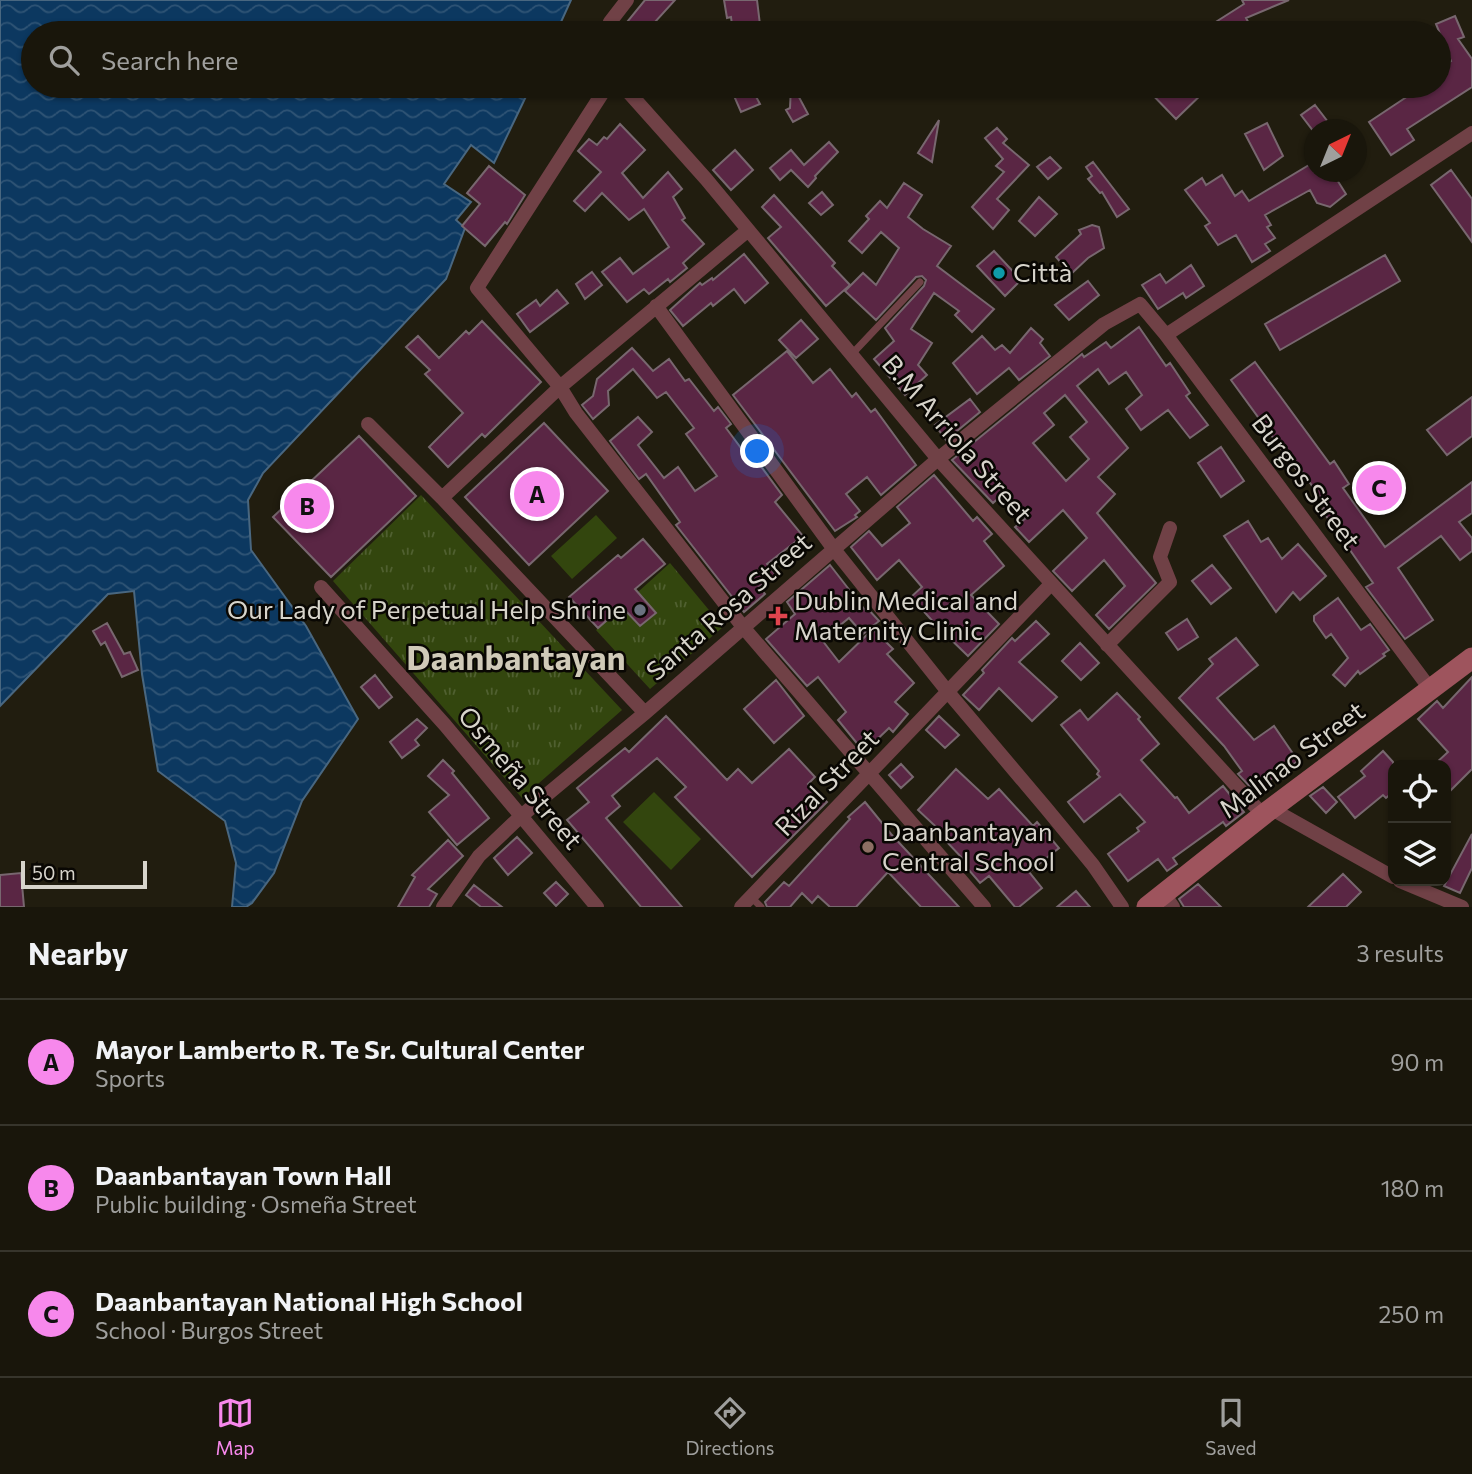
<!DOCTYPE html>
<html lang="en">
<head>
<meta charset="utf-8">
<style>
	body { margin:0; font-family:Commissioner,sans-serif; background:#262319; color:#f1f3f6 }
	.controls { position:absolute; right:21px; bottom:21px; display:grid; overflow:hidden; border-radius:14px; box-shadow:0 2px 5px #0004 }
	.controls button { width:63px; height:63px; display:grid; place-items:center; padding:0; border:0; border-bottom:2px solid #37352c; background:#19160b; color:#f1f3f6; font:35px sans-serif }
	.compass { position:absolute; left:1304px; top:119px; width:63px; height:63px; border-radius:50%; background:#19160b; box-shadow:0 2px 5px #0004; rotate:43deg }
	.scale { position:absolute; left:21px; bottom:18px; width:126px; box-sizing:border-box; padding-left:7px; border:4px solid #d7d4cb; border-top:0; font-size:19px; line-height:24px; white-space:nowrap; color:#d7d4cb; -webkit-text-stroke:5px #090703; paint-order:stroke }
	.you { position:absolute; left:758px; top:452px; width:24px; height:24px; margin:-18px; border:5px solid #fff; border-radius:50%; background:#1a73e8; box-shadow:0 0 0 10px #1a73e833 }
	.badge { display:grid; place-items:center; width:46px; height:46px; border-radius:50%; background:#f788ec; color:#111; font-size:23px; font-weight:700 }
	.pin { position:absolute; translate:-50% -50%; border:4px solid #fff; box-shadow:0 2px 7px #0006 }
	.list { margin:0; padding:0; list-style:none }
	h2 { display:flex; justify-content:space-between; align-items:center; height:91px; margin:0; padding:0 28px; font-size:30px }
	h2 small { font-size:23px; font-weight:400; color:#9f9f9d }
	.list li { display:grid; grid-template-columns:46px 1fr auto; gap:21px; align-items:center; box-sizing:border-box; height:126px; padding:0 28px; border-top:2px solid #37352c }
	.list b { display:block; font-size:26px; white-space:nowrap }
	.list p { margin:0; font-size:23px; white-space:nowrap; color:#9f9f9d }
	.list em { font-size:23px; font-style:normal; color:#9f9f9d }
	.icon { flex:none; width:38px; height:38px; fill:none; stroke:currentColor; stroke-width:2; stroke-linecap:round; stroke-linejoin:round }
	.map { position:relative; flex:none; width:1472px; height:907px; overflow:hidden }
	.search { position:absolute; background:#19160b; box-shadow:0 2px 5px #0004; left:21px; right:21px; top:21px; height:77px; display:flex; align-items:center; gap:18px; box-sizing:border-box; padding:0 24px; border-radius:38px; color:#9f9f9d; font-size:26px }
	.sheet { height:469px; background:#19160b }
	nav { display:flex; justify-content:space-around; align-items:center; box-sizing:border-box; height:98px; border-top:2px solid #37352c; background:#19160b; font-size:19px; color:#9f9f9d }
	nav a { display:grid; justify-items:center; gap:4px }
	nav .on { color:#f788ec }
	.map>svg:first-child { display:block }
</style>
</head>
<body>
<div class="map">
<svg width="1472" height="907" viewBox="0 0 1472 907">
	<defs>
		<pattern id="park-tufts" width="24" height="20" patternUnits="userSpaceOnUse" patternTransform="scale(1.75)"><rect width="24" height="20" fill="#33460e"/><path d="M3 7l-1-3M5 7V3M7 7l1-3M15 17l-1-3M17 17v-4M19 17l1-3" fill="none" stroke="#506030"/></pattern>
		<pattern id="water-waves" width="16" height="10" patternUnits="userSpaceOnUse" patternTransform="scale(1.75)"><rect width="16" height="10" fill="#0c3860"/><path d="M0 5q4-4 8 0t8 0" fill="none" stroke="#2f5475"/></pattern>
	</defs>
	<rect width="100%" height="100%" fill="#211d0f"/>
	<path fill="url(#park-tufts)" d="M421 495 622 710 522 798 333 581Z
		M670 563 723 627 650 689 596 630Z"/>
	<path fill="#33460e" d="M596 515 617 538 572 579 551 556Z
		M654 792 701 839 671 870 623 822Z"/>
	<path fill="url(#water-waves)" stroke="#496780" stroke-width="2" d="M0 0H571L556 33H33V86H531L494 163 471 145 444 184 471 202 456 220 465 228 446 279 263 473 248 500 251 550 306 626 358 719 302 801 274 873 252 903 246 907H232L236 863 225 821 158 771 142 674 134 591 108 594 0 706Z"/>
	<path fill="#5a2644" stroke="#78676f" stroke-width="2" fill-rule="evenodd" d="M645 0H675L654 23 668 33H641L627 22Z
		M724 0H757L761 33H733L731 17 727 18Z
		M1242 0H1289L1246 18 1251 27 1240 33H1202L1211 25 1244 4Z
		M1455 16 1464 37 1458 39 1472 59V87L1407 129 1414 140 1391 155 1369 122 1411 94 1406 86H1439V68L1451 61 1436 24Z
		M791 86H793L808 114 793 122 786 110 790 108Z
		M1144 86H1210L1176 119Z
		M731 89 753 91 760 104 741 112Z
		M1315 105 1328 122 1314 130V132L1301 115Z
		M939 120 932 162 918 153Z
		M1267 123 1283 156 1264 170 1245 134Z
		M620 124 645 150 622 173 643 198 668 172 682 189 673 197 685 218 682 220 704 244 683 263 687 268 670 282 668 279 649 294 644 289 627 302 602 272 620 258 633 274 669 247 644 209 629 220 602 193 585 211 574 201 601 172 578 151 589 139 597 145 604 137 607 139Z
		M997 128 1007 139 1003 143 1029 165 997 199 1009 210 993 229 972 207 1004 172 996 166 1003 159 985 138Z
		M829 142 838 152 815 176 816 178 808 187 791 170 780 180 770 168 791 150 804 165Z
		M735 150 753 170 731 190 713 170Z
		M1050 157 1061 168 1048 179 1037 167Z
		M1093 162 1129 209 1117 217 1102 192 1100 193 1088 179 1092 176 1086 167Z
		M1314 162V172H1326L1334 175 1346 194 1330 207 1317 203 1310 190 1265 215 1271 225 1267 227 1275 238 1265 244 1270 251 1252 262 1236 235 1218 245 1205 226 1210 223 1185 190 1202 178 1206 185 1222 175 1235 196 1242 191 1249 201Z
		M489 166 525 195 507 224 505 222 485 246 462 226 480 204 467 193Z
		M1451 170 1472 199V242L1431 185Z
		M904 183 922 195 908 217 923 229 951 246 937 266 994 309 972 332 955 315 959 311 934 293 911 329 932 343 918 365 927 375 905 395 874 359 894 341 885 328 924 286 926 280 922 276 916 277 876 320 845 291 863 273 876 285 899 248 881 232 862 253 849 241 869 219 866 216 880 201 887 208Z
		M822 192 833 205 821 215 809 203Z
		M774 195 835 263 832 266 850 285 826 306 768 238 781 227 762 207Z
		M1039 197 1057 214 1035 236 1019 221Z
		M1092 225 1099 227 1104 248 1088 258 1071 274 1056 257 1081 234 1079 230Z
		M994 251 1021 280 1005 296 977 266Z
		M744 254 768 283 745 303 734 289 713 306 711 303 683 326 670 310 700 283 702 285 712 278 713 280Z
		M1385 255 1400 281 1280 350 1265 324Z
		M1191 265 1204 286 1186 298 1183 293 1158 309 1142 285 1160 274 1166 283Z
		M592 272 602 285 585 299 576 284Z
		M1088 281 1099 295 1069 320 1055 305Z
		M557 290 568 303 530 332 517 314 536 300 540 306Z
		M801 320 818 339 796 358 779 340Z
		M482 321 541 382 485 437 482 434 448 467 429 447 463 413 425 374 430 370 406 347 418 336 439 358 466 331 469 334Z
		M1139 327 1166 366 1170 363 1190 393 1186 396 1208 425 1190 438 1168 410 1141 430 1126 409 1142 395 1126 372 1109 384 1098 369 1077 386 1128 448 1098 477 1115 494 1097 513 1156 583 1109 629 1096 615 1125 586 1104 560 1072 591 1053 571 1087 538 1063 510 1029 542 1015 527 1026 518 1004 493 993 503 952 460 1082 354 1084 357 1106 342 1111 348ZM1065 395 1087 422 1070 437 1089 459 1066 481 1033 443 1054 425 1044 413Z
		M1031 328 1043 339 1040 343 1050 356 1019 380 1009 368 977 394 953 363 982 336 995 350 1002 345 1010 353Z
		M632 348 653 371 669 359 685 381 689 379 714 411 718 407 731 424 726 428 753 464 757 461 782 495 775 502 803 536 767 564 776 575 759 587 765 594 744 612 676 525 680 522 646 474 639 479 610 441 638 417 652 432 638 445 664 478 678 467 695 491 717 476 686 434 694 428 666 392 657 398 633 369 608 391 609 405 593 419 582 405 593 396 597 379Z
		M787 351 813 383 830 369 852 397 856 393 871 412 875 409 916 465 881 495 867 477 846 494 860 511 855 515 857 517 835 531 733 395Z
		M1255 362 1330 464 1334 461 1349 484 1343 488 1385 547 1472 482V513L1459 522 1472 538V551L1460 560 1441 536 1398 568 1433 620 1405 639 1366 587 1373 583 1322 510 1326 506 1301 470 1298 472 1231 380Z
		M1472 397V436L1447 455 1427 430Z
		M970 399 980 412 946 440 935 425Z
		M544 423 608 491 529 565 465 497Z
		M359 436 416 496 331 577 273 517Z
		M1221 447 1244 481 1221 497 1198 463Z
		M934 475 973 521 977 517 992 534 984 541 1004 566 971 595 999 624 968 656 936 625 911 597 922 587 899 560 877 580 851 547 869 531 882 546 910 523 897 507Z
		M1248 521 1261 542 1268 538 1282 559 1298 544 1326 576 1300 600 1293 592 1276 612 1224 536Z
		M643 539 665 564 635 589 656 613 640 626 622 607 598 628 569 597 618 555 621 558Z
		M830 565 865 610 867 608 879 621 863 634 849 618 822 640 839 662 873 629 893 649 887 654 914 683 895 702 908 714 893 732 889 728 864 752 838 720 846 712 818 677 807 686 766 639 795 614 787 602Z
		M1212 565 1231 588 1211 604 1192 581Z
		M1338 598 1361 630 1370 624 1389 650 1383 654 1385 656 1360 674 1358 671 1345 686 1333 675 1348 658 1331 634 1326 638 1314 621V616Z
		M1187 619 1198 637 1178 650 1166 633Z
		M1036 621 1049 634 1019 662 1057 697 1032 721 999 688 979 710 963 695 984 673 982 670 1012 638 1015 641Z
		M107 623 124 654 130 652 138 670 122 677 105 642 101 645 93 631Z
		M1236 638 1258 665 1217 698 1254 740 1274 726 1298 761 1254 791 1238 774 1242 771 1224 746 1179 698 1213 664 1209 659Z
		M1080 643 1099 663 1081 680 1062 661Z
		M375 675 392 697 379 708 361 687Z
		M1472 677V769L1446 795V765H1434L1448 752 1418 719 1437 701 1443 708Z
		M776 680 804 716 774 743 744 709Z
		M1117 693 1140 717 1138 719 1159 744 1141 760 1175 798 1177 797 1189 813 1223 786 1244 812 1226 826 1223 822 1173 858 1177 864 1167 871 1158 859 1128 881 1108 854 1139 831 1137 828 1145 822 1120 794 1084 822 1068 802 1100 777 1097 774 1099 771 1061 725 1080 710 1088 720Z
		M666 716 727 780 738 769 752 783 789 749 815 777 808 784 827 802 752 877 675 797 686 787 657 758 612 796 620 806 606 818 682 907H641L567 820 589 802 577 788 625 748 629 752Z
		M939 716 959 735 945 748 926 730Z
		M417 719 427 728 415 740 419 745 402 758 390 742Z
		M1383 751 1393 762V792L1386 798 1383 795 1355 818 1338 797 1365 776 1361 771Z
		M443 760 454 771 452 773 489 818 457 845 429 812 449 795 428 776Z
		M901 764 913 777 901 788 889 775Z
		M956 769 988 799 999 789 1033 826 1037 822 1059 848 1029 872 1042 888 1019 907H1015L989 876 980 883 962 862 964 860 944 839 947 837 918 810Z
		M1323 787 1337 802 1326 813 1310 796Z
		M865 802 891 834 959 907H921L888 872 856 907H830L818 896 812 903 802 893 790 907H767L765 902 784 882 789 886 850 819 848 817Z
		M1472 834V868L1460 893 1444 886Z
		M517 837 532 853 508 875 494 858Z
		M448 840 463 856 428 889 437 894 429 907H398L415 877 412 875Z
		M21 873 24 907H0V875Z
		M1343 874 1361 892 1346 907H1308Z
		M556 882 568 894 556 906 544 893Z
		M1198 884 1221 907H1184L1179 899Z
		M474 885 502 907H481L466 895Z
		M1076 891 1090 907H1057Z"/>
	<g fill="none" stroke-linecap="round" stroke-linejoin="round">
		<path stroke="#704146" stroke-width="7" d="M852 354 920 282
			M751 897 761 907"/>
		<path stroke="#704146" stroke-width="14" d="M606 33 610 22 627 0
			M607 86 477 288 560 387 576 413 743 627 984 907
			M623 86 706 179 938 459 1263 815
			M656 306 833 548 948 692 1046 808 1093 865 1122 907
			M1166 335 1472 133
			M368 424 442 498 645 713
			M442 498 560 387 747 231
			M321 587 445 725 597 907
			M1107 645 1170 582 1160 557 1170 528
			M1272 809 1393 877
			M1400 881 1462 907
			M1164 894 1173 907
			M443 907 479 856 520 817 645 713 938 459 1104 324 1140 304 1166 335 1431 690
			M741 907 1051 584"/>
		<path stroke="#9e545d" stroke-width="21" d="M1147 907 1263 815 1472 658"/>
	</g>
	<circle fill="#0f9aa8" stroke="#090703" stroke-width="2.5" cx="999" cy="273" r="7"/>
	<circle fill="#6b7280" stroke="#090703" stroke-width="2.5" cx="640" cy="610" r="7"/>
	<path fill="#e0444e" stroke="#090703" stroke-width="2.5" d="M774.5 605.5h7v7h7v7h-7v7h-7v-7h-7v-7h7z"/>
	<circle fill="#8d6e63" stroke="#090703" stroke-width="2.5" cx="868" cy="847" r="7"/>
	<g text-anchor="middle" stroke-width="5" stroke-linejoin="round" paint-order="stroke">
		<g font-size="26" fill="#d7d4cb" stroke="#090703" text-anchor="start">
			<text x="1013" y="282">Città</text>
			<text x="794" y="610">Dublin Medical and<tspan x="794" dy="30">Maternity Clinic</tspan></text>
			<text x="626" y="619" text-anchor="end">Our Lady of Perpetual Help Shrine</text>
			<text x="882" y="841">Daanbantayan<tspan x="882" dy="30">Central School</tspan></text>
		</g>
		<g font-size="26" fill="#d7d4cb" stroke="#090703">
			<text transform="translate(957 439) rotate(49)" y="9">B.M Arriola Street</text>
			<text transform="translate(1306 482) rotate(53)" y="9">Burgos Street</text>
			<text transform="translate(729 607) rotate(-41)" y="9">Santa Rosa Street</text>
			<text transform="translate(1292 760) rotate(-37)" y="9">Malinao Street</text>
			<text transform="translate(520 778) rotate(50)" y="9">Osmeña Street</text>
			<text transform="translate(827 783) rotate(-46)" y="9">Rizal Street</text>
		</g>
		<g font-size="33" font-weight="bold" fill="#d0cab8" stroke="#090703">
			<text x="516" y="670">Daanbantayan</text>
		</g>
	</g>
</svg>
<div class="controls">
<button><svg class="icon" aria-label="locate" viewBox="0 0 24 24"><circle cx="12" cy="12" r="6"/><path d="M12 2v4M12 18v4M2 12h4M18 12h4"/></svg></button>
<button><svg class="icon" aria-label="layers" viewBox="0 0 24 24"><path d="M12 4l9 5-9 5-9-5zM3 14l9 5 9-5"/></svg></button>
</div>
<svg class="compass" viewBox="-18 -18 36 36"><path d="M0-13l5 13h-10z" fill="#e53935"/><path d="M0 13l5-13h-10z" fill="#9f9f9d"/></svg>
<div class="scale">50 m</div>
<div class="you"></div>
<div class="pin badge" style="left:537px;top:494px">A</div>
<div class="pin badge" style="left:307px;top:506px">B</div>
<div class="pin badge" style="left:1379px;top:488px">C</div>
<div class="search"><svg class="icon" aria-label="search" viewBox="0 0 24 24"><circle cx="10" cy="10" r="6"/><path d="M15 15l6 6"/></svg>Search here</div>
</div>
<section class="sheet">
<h2>Nearby<small>3 results</small></h2>
<ul class="list">
<li><span class="badge">A</span><div><b>Mayor Lamberto R. Te Sr. Cultural Center</b><p>Sports</p></div><em>90 m</em></li>
<li><span class="badge">B</span><div><b>Daanbantayan Town Hall</b><p>Public building · Osmeña Street</p></div><em>180 m</em></li>
<li><span class="badge">C</span><div><b>Daanbantayan National High School</b><p>School · Burgos Street</p></div><em>250 m</em></li>
</ul>
</section>
<nav>
<a class="on"><svg class="icon" aria-label="map" viewBox="0 0 24 24"><path d="M3 6l6-2 6 2 6-2v14l-6 2-6-2-6 2zM9 4v14M15 6v14"/></svg>Map</a>
<a><svg class="icon" aria-label="directions" viewBox="0 0 24 24"><path d="M12 3l9 9-9 9-9-9zM9 14v-3h6M13 9l2 2-2 2"/></svg>Directions</a>
<a><svg class="icon" aria-label="saved" viewBox="0 0 24 24"><path d="M7 4h10v16l-5-4-5 4z"/></svg>Saved</a>
</nav>
</body>
</html>
